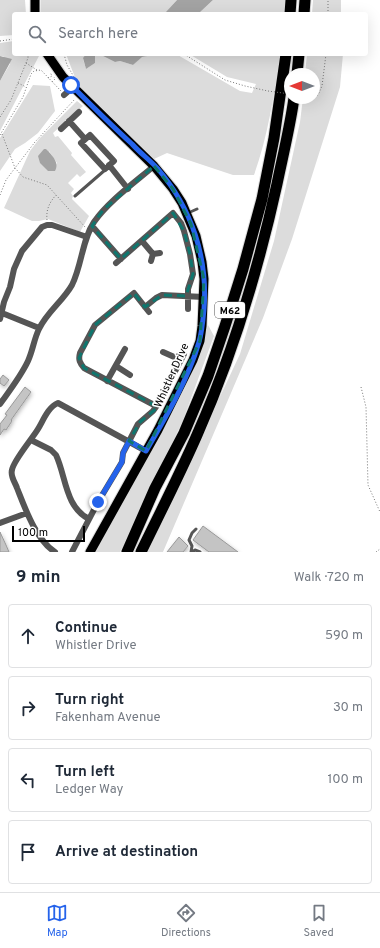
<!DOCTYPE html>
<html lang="en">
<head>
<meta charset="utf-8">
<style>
	body { margin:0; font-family:Overpass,sans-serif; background:#f2f2f3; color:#1f2937 }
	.compass { position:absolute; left:284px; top:68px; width:36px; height:36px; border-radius:50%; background:#fff; box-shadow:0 4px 16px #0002; rotate:270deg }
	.scale { position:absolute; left:12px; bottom:10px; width:73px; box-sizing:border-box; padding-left:4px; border:2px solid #000; border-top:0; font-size:11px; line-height:14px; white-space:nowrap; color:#000; -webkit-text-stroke:3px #fff; paint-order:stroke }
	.stop { position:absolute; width:12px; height:12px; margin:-9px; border:3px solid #2563eb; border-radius:50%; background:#fff }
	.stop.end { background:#2563eb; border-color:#fff; box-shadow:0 1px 4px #0008 }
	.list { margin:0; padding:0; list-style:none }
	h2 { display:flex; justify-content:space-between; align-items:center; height:52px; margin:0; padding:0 16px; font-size:17px }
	h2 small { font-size:13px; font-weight:400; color:#747a83 }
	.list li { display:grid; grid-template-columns:26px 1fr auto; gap:12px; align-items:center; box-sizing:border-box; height:64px; margin:0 8px 8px; padding:0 8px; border:1px solid #e0e1e3; border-radius:4px }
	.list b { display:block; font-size:15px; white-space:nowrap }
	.list p { margin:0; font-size:13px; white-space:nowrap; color:#747a83 }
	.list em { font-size:13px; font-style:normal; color:#747a83 }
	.icon { flex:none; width:22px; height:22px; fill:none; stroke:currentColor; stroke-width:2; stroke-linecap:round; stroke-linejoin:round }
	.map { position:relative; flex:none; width:380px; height:552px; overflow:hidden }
	.search { position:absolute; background:#fff; box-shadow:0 4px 16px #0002; left:12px; right:12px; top:12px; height:44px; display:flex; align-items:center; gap:10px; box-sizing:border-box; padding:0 14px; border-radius:4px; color:#747a83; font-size:15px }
	.sheet { height:340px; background:#fff }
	nav { display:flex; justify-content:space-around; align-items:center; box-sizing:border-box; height:56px; border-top:1px solid #e0e1e3; background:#fff; font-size:11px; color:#747a83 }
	nav a { display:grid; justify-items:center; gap:2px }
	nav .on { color:#2563eb }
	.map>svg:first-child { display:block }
</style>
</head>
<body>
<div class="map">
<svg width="380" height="552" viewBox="0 0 380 552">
	<defs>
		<filter id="shadow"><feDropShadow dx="1" dy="2" stdDeviation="2" flood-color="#0004"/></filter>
	</defs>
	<rect width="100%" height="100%" fill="#fff"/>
	<path fill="#dcdcdc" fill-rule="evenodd" d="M0 0H25L26 14H14V35L0 36Z
		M41 0H177L164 14H41Z
		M213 0H285L284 14H198Z
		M313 0H341V14H312Z
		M14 41V54H40L0 131V81L10 64 3 56H0V43Z
		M66 54H86L83 59 86 69 95 63V54H99L115 62 120 61 133 65 141 57 157 54H176L240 91 252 93 256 84 227 77 189 54H280C274 96 268 135 254 175H233L167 153 154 159 76 85V80Z
		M307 54H343L340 87 292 239 263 318 163 552H147L240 354 274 241 300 122 303 98H314V74H305Z
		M33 85 50 86 55 111 38 133 25 143 15 149 0 171V138Z
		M77 101 83 106 53 133 55 137 58 136 72 153 71 155 86 172 80 177 77 174 68 183 74 189 71 193 73 196 72 199 89 216 80 232 48 219 39 221H32L4 208 30 151 39 139ZM49 151 57 163 52 171 46 169Z
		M208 325 214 336 183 420 120 552H96L185 388 202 349Z"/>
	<path fill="#a3a3a3" d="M177 0H213L198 14H164Z
		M86 54H95V63L86 69 83 58Z
		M99 54H157L142 57 133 65 120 61 115 62Z
		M0 56 12 59 0 81Z
		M44 149H46C52 155 60 163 55 171H48L40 163 38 156Z"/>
	<path fill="#c4c4c4" stroke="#999" filter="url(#shadow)" d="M3 375 9 380 4 386 0 383V379Z
		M25 387 31 392 11 420 12 421 6 430 4 429 0 435V424L7 415 5 414Z
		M203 526 238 552H209L193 540Z
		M0 532 6 545 9 552H0Z
		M179 537 188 546 183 552H167Z"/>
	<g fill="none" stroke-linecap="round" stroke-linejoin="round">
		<g stroke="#dbdbdb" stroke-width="11">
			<path id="primary" d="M35 0V14
				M47 54 63 77 154 166 173 189 182 203 196 236 202 262 204 279 202 326 200 341 193 360 158 430 90 552"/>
		</g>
		<g stroke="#dbdbdb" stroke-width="13">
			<path id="motorway" d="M290 14 291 0
				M304 14 305 0
				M297 74 299 54
				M127 552 155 488 184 433 208 376 225 326 243 269 262 199 274 138 286 54
				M141 552C160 513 180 474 197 435 233 354 258 270 277 184 283 155 290 127 294 98"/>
		</g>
		<path stroke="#777" stroke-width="1" stroke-dasharray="1 2" stroke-linecap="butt" d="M328 14V0
			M0 41 14 39
			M64 54 67 65 74 77
			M184 54 225 80 245 86 268 91
			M26 63 37 70
			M48 78 52 76 50 72
			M52 82 55 79 54 77
			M18 83 26 87
			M314 96 318 95 322 86 326 54
			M0 117 11 100 28 58V54
			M2 134 15 168 23 177 47 185 85 227
			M0 135 23 97 31 74 34 71 41 70 61 91
			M0 195 6 180 15 168 35 142 75 99
			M47 220C46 210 49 203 56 195
			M361 387 366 407 368 485 380 512
			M376 552 380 549"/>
		<path stroke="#555" stroke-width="3" d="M75 196 105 170
			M188 213 197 209
			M191 552 192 546 189 540 192 533 196 529
			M192 552 195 550 200 552"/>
		<path stroke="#555" stroke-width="6" d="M64 95 73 87
			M69 121 85 139
			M61 129 79 112
			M90 135 114 161 105 169 81 143Z
			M109 165 128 189
			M92 226 121 259
			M142 241 153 254
			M151 261 153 254 160 253
			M116 263 173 213 181 223 184 231 190 254 193 274 188 289V309
			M145 307 156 298 162 295 204 297
			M149 312 134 293 95 325 80 353C78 360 80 363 84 368L156 406
			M2 313 39 328
			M0 319 4 302 10 287 14 269 22 251 42 227 47 225H52L87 237
			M163 352 181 360
			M116 366 130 375
			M107 381 125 349
			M0 404C10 390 21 376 28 361 33 350 34 339 39 329 47 312 63 301 72 285 82 265 82 240 94 222 109 201 134 183 154 166
			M31 440 51 450 56 455C66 476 65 507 89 519
			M0 523 27 513
			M55 552C36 540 25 508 17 488 15 482 10 476 12 470 13 461 32 439 38 429 43 421 48 407 58 403L146 451
			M72 552 98 502 122 462 123 453 138 424 153 411 158 404 184 354"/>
		<use href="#primary" stroke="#000" stroke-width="9"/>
		<use href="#motorway" stroke="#000" stroke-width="11"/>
		<path stroke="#777" stroke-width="1" stroke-dasharray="1 2" stroke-linecap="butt" d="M268 91 290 94"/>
	</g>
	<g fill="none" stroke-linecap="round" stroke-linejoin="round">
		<path stroke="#2563eb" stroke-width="5" d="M71 85C91 105 111 125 132 144 140 153 150 160 158 169 192 209 208 258 204 309 203 320 202 332 199 342 188 380 166 417 146 451L129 441 123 453 122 462 98 502"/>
	</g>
	<path fill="none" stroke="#0f766e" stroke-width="3" stroke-dasharray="8 5" stroke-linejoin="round" d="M154 166 173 189 191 224 204 279 200 341 146 451 129 441 140 422 158 407 84 368 79 358 95 325 134 293 145 307 162 295 186 296 193 274 190 254 184 231 173 213 121 259 92 226 103 210Z"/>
	<g text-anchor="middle" stroke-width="3.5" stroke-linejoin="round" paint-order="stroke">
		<rect fill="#fff" stroke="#4c4c4c" stroke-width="1" x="215" y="302" width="30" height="16" rx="3"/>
		<g font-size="10" font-weight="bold" fill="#000">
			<text x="230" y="314">M62</text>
		</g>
		<g font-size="11" fill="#000" stroke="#fff">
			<text transform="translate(171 375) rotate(-66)" y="4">Whistler Drive</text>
		</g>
	</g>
</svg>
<svg class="compass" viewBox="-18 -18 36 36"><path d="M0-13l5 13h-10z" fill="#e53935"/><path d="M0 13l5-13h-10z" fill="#747a83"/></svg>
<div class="scale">100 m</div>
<div class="stop" style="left:71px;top:85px"></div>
<div class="stop end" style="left:98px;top:502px"></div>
<div class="search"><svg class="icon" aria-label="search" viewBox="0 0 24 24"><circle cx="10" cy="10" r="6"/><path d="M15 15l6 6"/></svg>Search here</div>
</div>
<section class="sheet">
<h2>9 min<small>Walk · 720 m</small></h2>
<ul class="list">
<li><svg class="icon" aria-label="ahead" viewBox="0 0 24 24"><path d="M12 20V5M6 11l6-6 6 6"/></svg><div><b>Continue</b><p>Whistler Drive</p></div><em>590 m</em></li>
<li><svg class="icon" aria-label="right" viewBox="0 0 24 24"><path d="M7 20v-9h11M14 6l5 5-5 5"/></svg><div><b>Turn right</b><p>Fakenham Avenue</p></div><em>30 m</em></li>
<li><svg class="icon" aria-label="left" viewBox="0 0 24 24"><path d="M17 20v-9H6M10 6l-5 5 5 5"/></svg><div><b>Turn left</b><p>Ledger Way</p></div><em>100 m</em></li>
<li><svg class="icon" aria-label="arrive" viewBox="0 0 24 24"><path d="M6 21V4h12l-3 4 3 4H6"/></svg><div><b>Arrive at destination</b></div></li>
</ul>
</section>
<nav>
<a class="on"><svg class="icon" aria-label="map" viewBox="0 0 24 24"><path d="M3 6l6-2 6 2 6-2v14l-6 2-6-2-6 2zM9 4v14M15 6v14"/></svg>Map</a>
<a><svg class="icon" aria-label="directions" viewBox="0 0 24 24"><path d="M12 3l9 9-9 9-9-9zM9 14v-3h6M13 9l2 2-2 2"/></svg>Directions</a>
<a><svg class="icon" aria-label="saved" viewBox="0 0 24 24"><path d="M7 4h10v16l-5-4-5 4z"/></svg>Saved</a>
</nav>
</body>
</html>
